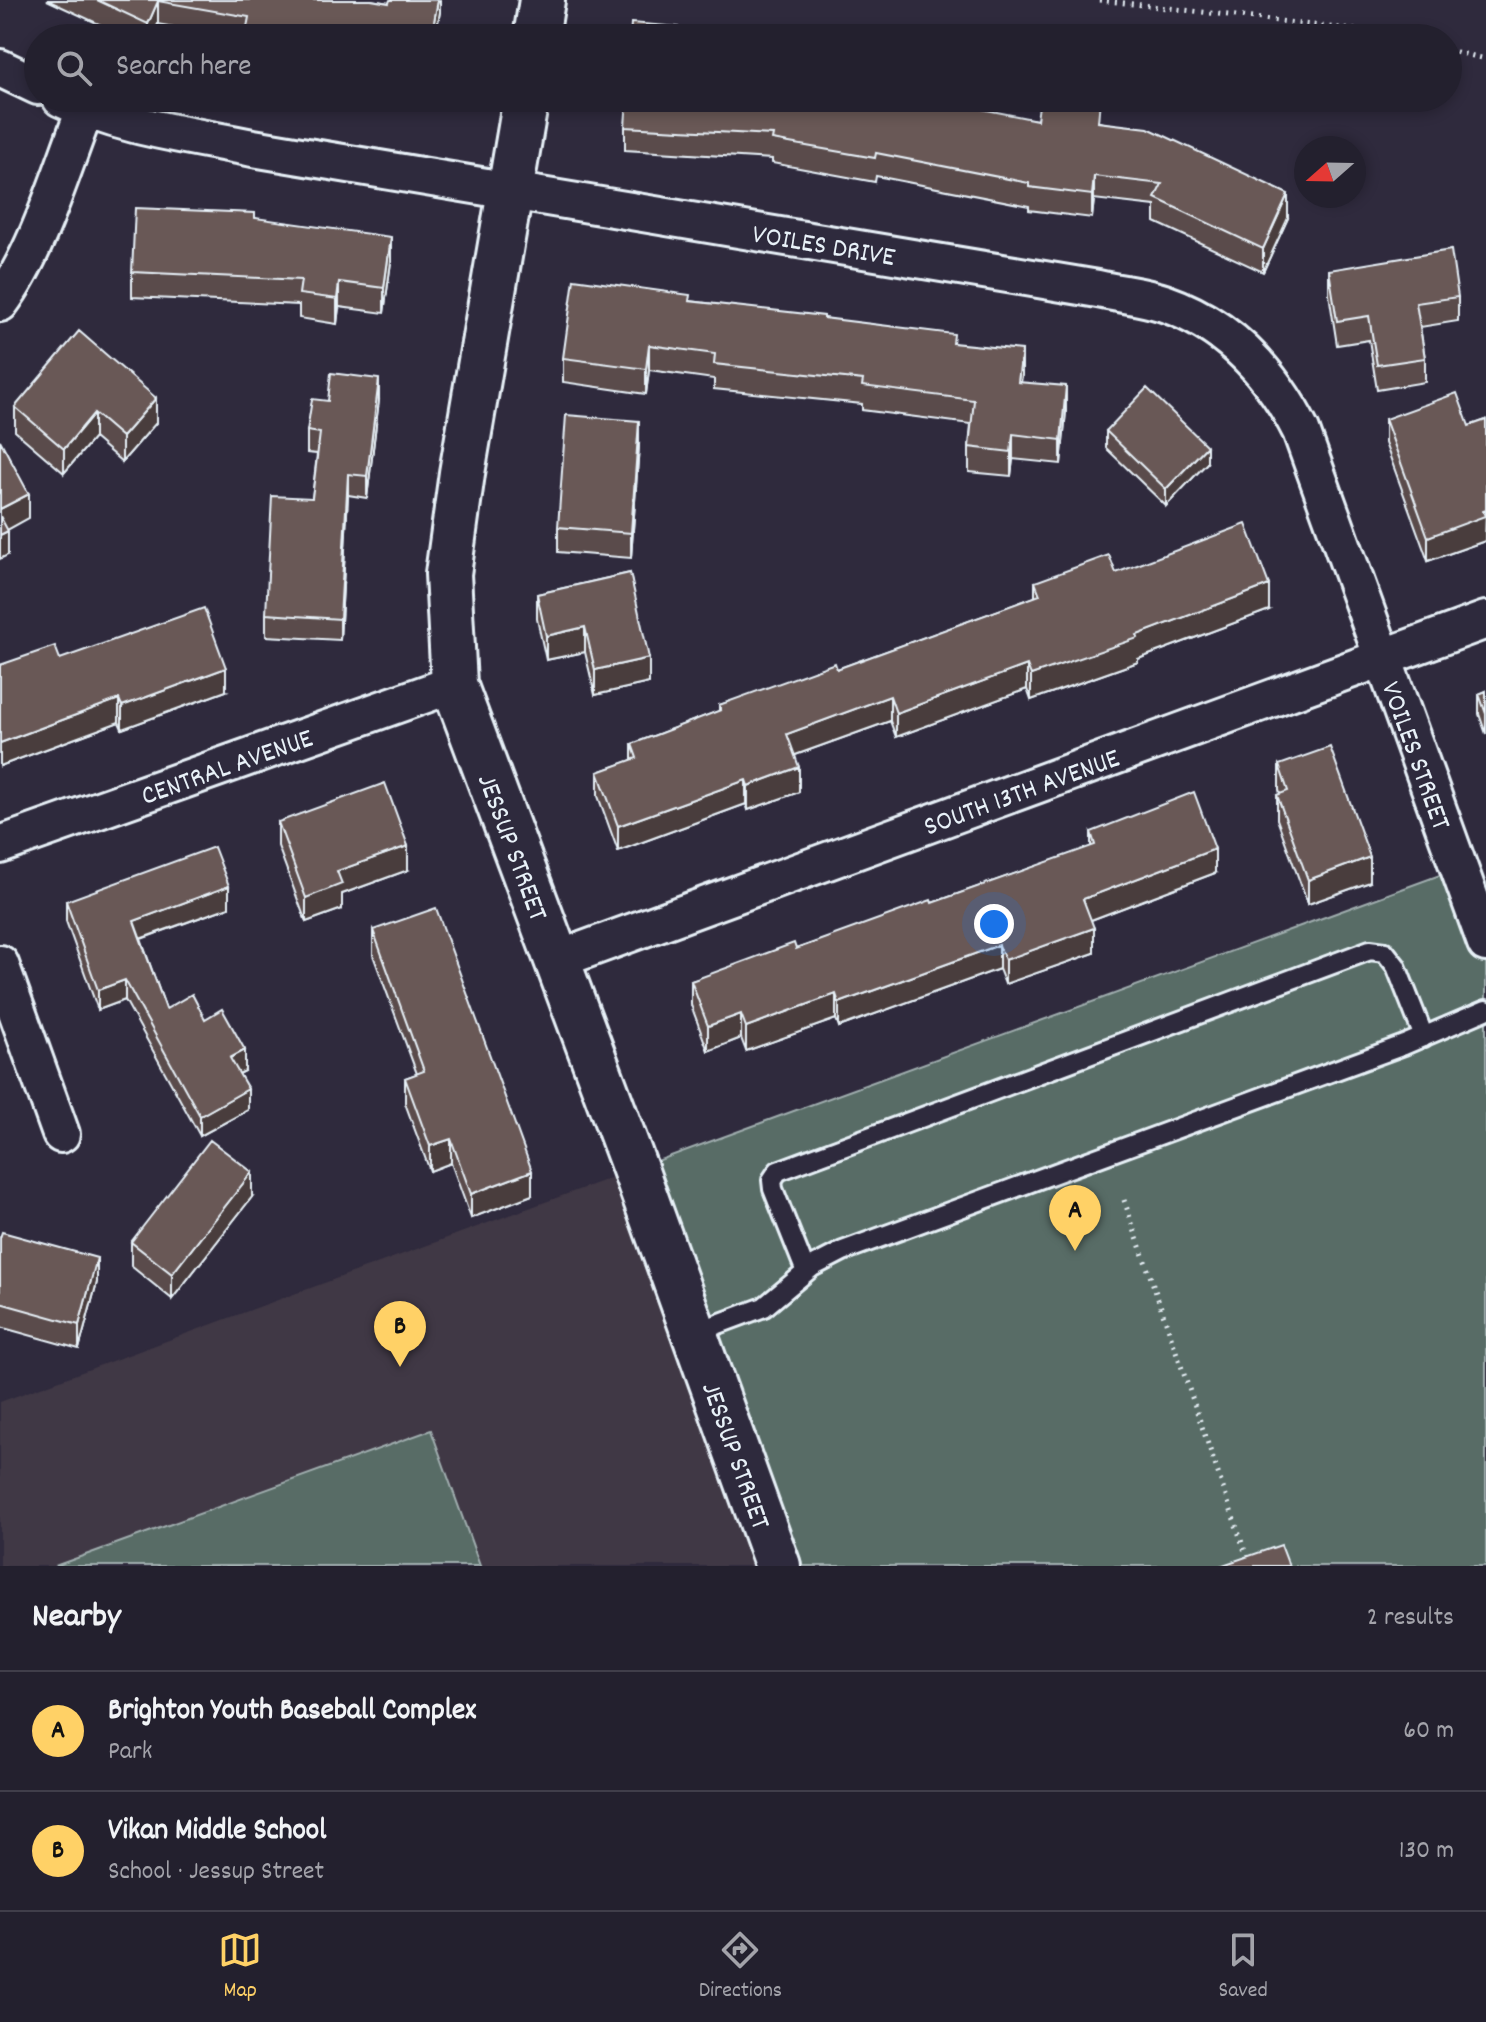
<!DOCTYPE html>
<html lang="en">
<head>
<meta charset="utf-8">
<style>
	body { margin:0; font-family:Dekko,sans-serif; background:#2f2d3a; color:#f1f3f6 }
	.compass { position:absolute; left:1294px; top:136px; width:72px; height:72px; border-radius:50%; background:#23202e; box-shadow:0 4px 12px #0003; rotate:250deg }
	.you { position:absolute; left:994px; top:924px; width:28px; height:28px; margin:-20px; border:6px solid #fff; border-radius:50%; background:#1a73e8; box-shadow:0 0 0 12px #1a73e833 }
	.badge { display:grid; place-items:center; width:52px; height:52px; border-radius:50%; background:#ffd166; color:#111; font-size:26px; font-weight:700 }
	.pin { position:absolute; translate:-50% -66px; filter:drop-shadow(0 2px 4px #0008) }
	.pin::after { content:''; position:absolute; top:42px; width:28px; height:24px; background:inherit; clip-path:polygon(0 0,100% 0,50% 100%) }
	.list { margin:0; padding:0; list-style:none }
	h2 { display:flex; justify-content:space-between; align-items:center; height:104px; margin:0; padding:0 32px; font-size:34px }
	h2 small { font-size:26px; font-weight:400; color:#a3a3aa }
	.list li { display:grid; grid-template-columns:52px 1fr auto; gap:24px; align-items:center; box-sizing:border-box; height:120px; padding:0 32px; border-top:2px solid #403e4a }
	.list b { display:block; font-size:30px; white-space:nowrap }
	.list p { margin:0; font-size:26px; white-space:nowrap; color:#a3a3aa }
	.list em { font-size:26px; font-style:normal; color:#a3a3aa }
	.icon { flex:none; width:44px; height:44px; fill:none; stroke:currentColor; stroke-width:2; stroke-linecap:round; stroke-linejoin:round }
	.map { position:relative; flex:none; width:1486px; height:1566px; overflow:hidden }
	.search { position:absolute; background:#23202e; box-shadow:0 4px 12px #0003; left:24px; right:24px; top:24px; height:88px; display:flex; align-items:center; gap:20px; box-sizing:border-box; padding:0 28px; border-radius:44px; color:#a3a3aa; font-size:30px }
	.sheet { height:344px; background:#23202e }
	nav { display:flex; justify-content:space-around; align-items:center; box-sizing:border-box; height:112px; border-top:2px solid #403e4a; background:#23202e; font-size:22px; color:#a3a3aa }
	nav a { display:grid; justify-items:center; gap:4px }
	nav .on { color:#ffd166 }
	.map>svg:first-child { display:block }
</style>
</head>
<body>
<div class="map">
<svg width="1486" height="1566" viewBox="0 0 1486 1566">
	<rect width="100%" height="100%" fill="#2f2a3d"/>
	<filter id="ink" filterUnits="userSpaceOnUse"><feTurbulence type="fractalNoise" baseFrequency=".0125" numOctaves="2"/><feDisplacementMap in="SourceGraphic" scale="16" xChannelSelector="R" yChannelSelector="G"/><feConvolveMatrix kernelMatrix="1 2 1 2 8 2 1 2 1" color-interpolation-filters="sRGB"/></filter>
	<g filter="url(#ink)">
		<path fill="#403845" d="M635 1169 778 1566H0V1402Z"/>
		<path fill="#586c66" stroke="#a0aeaf" stroke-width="2" d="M1459 868 1486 943V1566H778L635 1169Z
			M431 1430 480 1566H55Z"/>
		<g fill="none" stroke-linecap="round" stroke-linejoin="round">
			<g stroke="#e8f1f8" stroke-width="24">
				<path id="service" d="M806 1272 773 1189 772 1180 778 1171 1370 950 1385 952 1396 966 1424 1037
					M694 1333 764 1307 812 1267 843 1251 1404 1045 1486 1010"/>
			</g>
			<g stroke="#e8f1f8" stroke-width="42">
				<g id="minor">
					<path d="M0 68 38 86"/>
					<path id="s1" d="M61 98C120 127 189 135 253 148L1098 289C1120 294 1143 296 1164 303 1228 325 1272 373 1301 431L1486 943"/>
					<path d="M0 303C38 252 62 169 85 110"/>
					<path id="s2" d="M0 845 454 684"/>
					<path id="s3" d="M557 960 1486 620"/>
					<path d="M0 964 61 1134"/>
				</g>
			</g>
			<g stroke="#e8f1f8" stroke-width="50">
				<g id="tertiary">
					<path d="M536 38 542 0"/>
					<path id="s4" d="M526 98 462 473 448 574 454 684 635 1169 778 1566"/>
				</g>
			</g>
			<path stroke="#e8f1f8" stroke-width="5" stroke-dasharray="2 6" stroke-linecap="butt" d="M1099 0 1373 32 1400 38
				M1448 50 1486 59
				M1124 1200 1250 1566"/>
			<use href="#service" stroke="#2f2a3d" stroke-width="18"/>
			<use href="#minor" stroke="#2f2a3d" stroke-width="36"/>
			<use href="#tertiary" stroke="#2f2a3d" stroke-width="44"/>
		</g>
		<path fill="#5a4c4b" stroke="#e8f1f8" stroke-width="2" d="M47 0H371L389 3 440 0V12L435 38H236L158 24 152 38H129Z
			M367 98H424L423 108Z
			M929 104 1037 120 1100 122 1288 218 1263 272 1155 222V206L1094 199 1092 218 1029 210V206L876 176 875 182 772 163V159L625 150V127L900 112Z
			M255 218 391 262 384 313 339 307 337 324 299 318V305L132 297V272Z
			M1329 270 1458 297V321L1420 327 1425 358V382L1377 390 1369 340 1337 345 1329 294Z
			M690 301 824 318 954 343 1022 374 1021 382 1066 411 1061 464 1013 459 1011 476 969 472V447L971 424 862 410V404L714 389V379L649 370 646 394 563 382V358Z
			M156 398V423L122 462 94 438 64 473 15 431V407Z
			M379 400 367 498 348 495 340 640 266 636V614L312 498 317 454 307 453V431L328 401Z
			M1385 419 1469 426 1486 420V535H1485V541L1428 561 1385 443Z
			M1106 431 1207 463 1166 506 1106 448Z
			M639 445 631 558 558 552V527Z
			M630 573 649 683 595 695 585 652 546 660 537 619V594Z
			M1116 573 1269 610 1138 659V662L1031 700 1027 689 896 737 890 721 795 755 799 792 748 810 746 804 618 851 598 796V772L632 760V744L719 711V705L837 669 1035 597V582Z
			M60 659 226 691 122 729 119 722 0 766V665Z
			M1486 691V734L1479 714V694Z
			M1279 765 1370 882 1308 904 1277 819V795L1280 794 1279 790Z
			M278 822 408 870 342 894V909L306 922 278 846Z
			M1091 832 1215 873 1091 920 1094 953 1005 984 999 969 839 1027 836 1019 746 1051 741 1038 708 1051 691 1005V981L796 949 932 903 1091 847Z
			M66 901 229 907 141 939 166 1009 205 1019 245 1071 239 1074 248 1110 200 1136 125 1000 98 1010 66 921Z
			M373 930 532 1195 471 1218 451 1163 430 1171 405 1103V1078L417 1074 373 955Z
			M252 1197 172 1299 131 1266V1242Z
			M0 1238 97 1282 79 1349 0 1327Z"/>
		<path fill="#4a3e3d" stroke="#e8f1f8" stroke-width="2" d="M438 0H440V12L435 38H431Z
			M158 1V24L152 38H148V24Z
			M1094 176V199L1092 218V195Z
			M1288 194V218L1263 272V249Z
			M391 237V262L384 313V288Z
			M339 282V307L337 324V299Z
			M649 345V370L646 394V369Z
			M1022 350V374L1018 406V382Z
			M379 379V400L367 498V476Z
			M1066 386V411L1061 464V440Z
			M156 398V423L122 462V437Z
			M94 413V438L64 473V449Z
			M639 421V445L631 558V533Z
			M1013 434V459L1011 476V452Z
			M1207 446V463L1166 506V489Z
			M348 474V495L340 640V619Z
			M29 494V518L0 534V509Z
			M1486 510 1485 541 1428 561V537Z
			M8 531V555L0 559V535Z
			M1269 585V610L1138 659V662L1031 700V675Z
			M585 627V652L546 660V636Z
			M649 658V683L595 695V670Z
			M1027 665V689L896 737V713Z
			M226 668V691L122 729V706Z
			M890 696V721L787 758V734Z
			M119 699V722L0 766V743Z
			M799 767V792L748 810V786Z
			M746 780V804L618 851V826Z
			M408 846V870L342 894V909L306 922V898L337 871Z
			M1215 849V873L1083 923V899Z
			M1370 857V882L1308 904V880Z
			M229 886V907L134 941V921Z
			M1094 928V953L1005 984V960Z
			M999 945V969L839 1027V1003Z
			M125 980V1000L98 1010V990Z
			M836 994V1019L746 1051V1027Z
			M741 1014V1038L708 1051V1026Z
			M245 1050V1071L230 1078V1058Z
			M248 1089V1110L200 1136V1116Z
			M451 1139V1163L430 1171V1146Z
			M532 1171V1195L471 1218V1194Z
			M252 1172V1197L172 1299V1274Z
			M97 1258V1282L79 1349V1325Z"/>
		<path fill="#695857" stroke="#e8f1f8" stroke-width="2" d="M97 0H371L389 3 390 0H438L431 38H245L249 17 158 1 148 24Z
			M631 23 678 27 677 38H630Z
			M627 98H822L900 112 902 98 929 104 931 99 1037 120 1040 98H1089L1100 99 1098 122 1148 128 1288 194 1263 249 1155 198 1162 184 1094 176 1092 195 1029 187V183L876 153 875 158 772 140 773 135 625 127Z
			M135 208 255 213V218L391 237 384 288 339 282 337 299 299 294 301 280 132 272Z
			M1451 250 1458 297 1416 303 1425 358 1377 365 1369 316 1337 321 1329 270Z
			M574 279 690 295 689 301 824 316V318L954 334 953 343 1022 350 1018 382 1066 386 1061 440 1013 434 1011 452 969 447 974 400 862 386 863 380 714 364 715 354 649 345 646 369 563 358Z
			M79 331 156 398 122 437 94 413 64 449 15 407Z
			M331 373 379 379 367 476 348 474 340 619 266 614 272 496 312 498 320 433 307 431 312 399 328 401Z
			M1147 388 1207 446 1166 489 1106 431Z
			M1457 393 1469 426 1486 420V510L1483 511 1485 516 1428 537 1385 419Z
			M566 415 639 421 631 533 558 527Z
			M0 440 29 494 0 509Z
			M0 516 8 531 0 535Z
			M1246 524 1269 585 1137 635 1138 638 1031 675 1027 665 896 713 890 696 787 734 799 767 748 786 746 780 618 826 598 772 637 758 632 744 721 710 719 705 835 663 837 669 1040 595 1035 582 1109 555 1116 573Z
			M630 573 649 658 595 670 585 627 546 636 537 594Z
			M204 608 226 668 122 706 119 699 0 743V665L55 646 60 659Z
			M1486 691V714L1479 694Z
			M1330 747 1370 857 1308 880 1277 795 1288 791 1279 765Z
			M385 783 408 846 337 871 342 884 306 898 278 822Z
			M1194 792 1215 849 1083 899 1094 928 1005 960 999 945 839 1003 836 994 746 1027 741 1014 708 1026 691 981 794 943 796 949 931 900 932 903 1095 845 1091 832Z
			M214 847 229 886 134 921 166 1009 192 994 205 1019 222 1009 245 1050 230 1058 248 1089 200 1116 125 980 98 990 66 901Z
			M436 908 532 1171 471 1194 451 1139 430 1146 405 1078 424 1071 373 930Z
			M210 1140 252 1172 172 1274 131 1242Z
			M2 1232 97 1258 79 1325 0 1303V1238Z
			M1281 1545 1289 1566H1220Z"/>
	</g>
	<g text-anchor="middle" stroke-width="6" stroke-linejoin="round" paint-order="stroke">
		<g font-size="28" fill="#e8f1f8" stroke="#2f2a3d">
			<text dy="10" stroke="none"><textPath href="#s1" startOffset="778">VOILES DRIVE</textPath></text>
			<text dy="10" stroke="none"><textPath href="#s1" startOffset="1660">VOILES STREET</textPath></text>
			<text dy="10" stroke="none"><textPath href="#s2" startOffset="240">CENTRAL AVENUE</textPath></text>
			<text dy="10" stroke="none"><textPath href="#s3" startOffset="494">SOUTH 13TH AVENUE</textPath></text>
			<text dy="10" stroke="none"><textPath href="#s4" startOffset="766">JESSUP STREET</textPath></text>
			<text dy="10" stroke="none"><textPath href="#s4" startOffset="1414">JESSUP STREET</textPath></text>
		</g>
	</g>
</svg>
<svg class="compass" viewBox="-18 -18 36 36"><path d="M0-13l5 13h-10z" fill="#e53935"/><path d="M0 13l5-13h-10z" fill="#a3a3aa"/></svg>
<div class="you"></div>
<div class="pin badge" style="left:1075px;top:1251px">A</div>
<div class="pin badge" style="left:400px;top:1367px">B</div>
<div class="search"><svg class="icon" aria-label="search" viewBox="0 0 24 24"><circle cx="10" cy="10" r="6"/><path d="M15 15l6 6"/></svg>Search here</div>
</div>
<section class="sheet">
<h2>Nearby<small>2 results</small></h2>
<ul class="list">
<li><span class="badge">A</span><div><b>Brighton Youth Baseball Complex</b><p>Park</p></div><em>60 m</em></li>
<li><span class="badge">B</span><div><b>Vikan Middle School</b><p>School · Jessup Street</p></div><em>130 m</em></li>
</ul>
</section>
<nav>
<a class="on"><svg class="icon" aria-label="map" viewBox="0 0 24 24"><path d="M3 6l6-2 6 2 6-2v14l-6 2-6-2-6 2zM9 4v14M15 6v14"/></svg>Map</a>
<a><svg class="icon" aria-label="directions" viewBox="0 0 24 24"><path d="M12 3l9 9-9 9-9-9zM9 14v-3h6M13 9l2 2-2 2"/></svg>Directions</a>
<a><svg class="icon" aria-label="saved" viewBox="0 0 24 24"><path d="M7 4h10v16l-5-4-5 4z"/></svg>Saved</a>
</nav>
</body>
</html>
